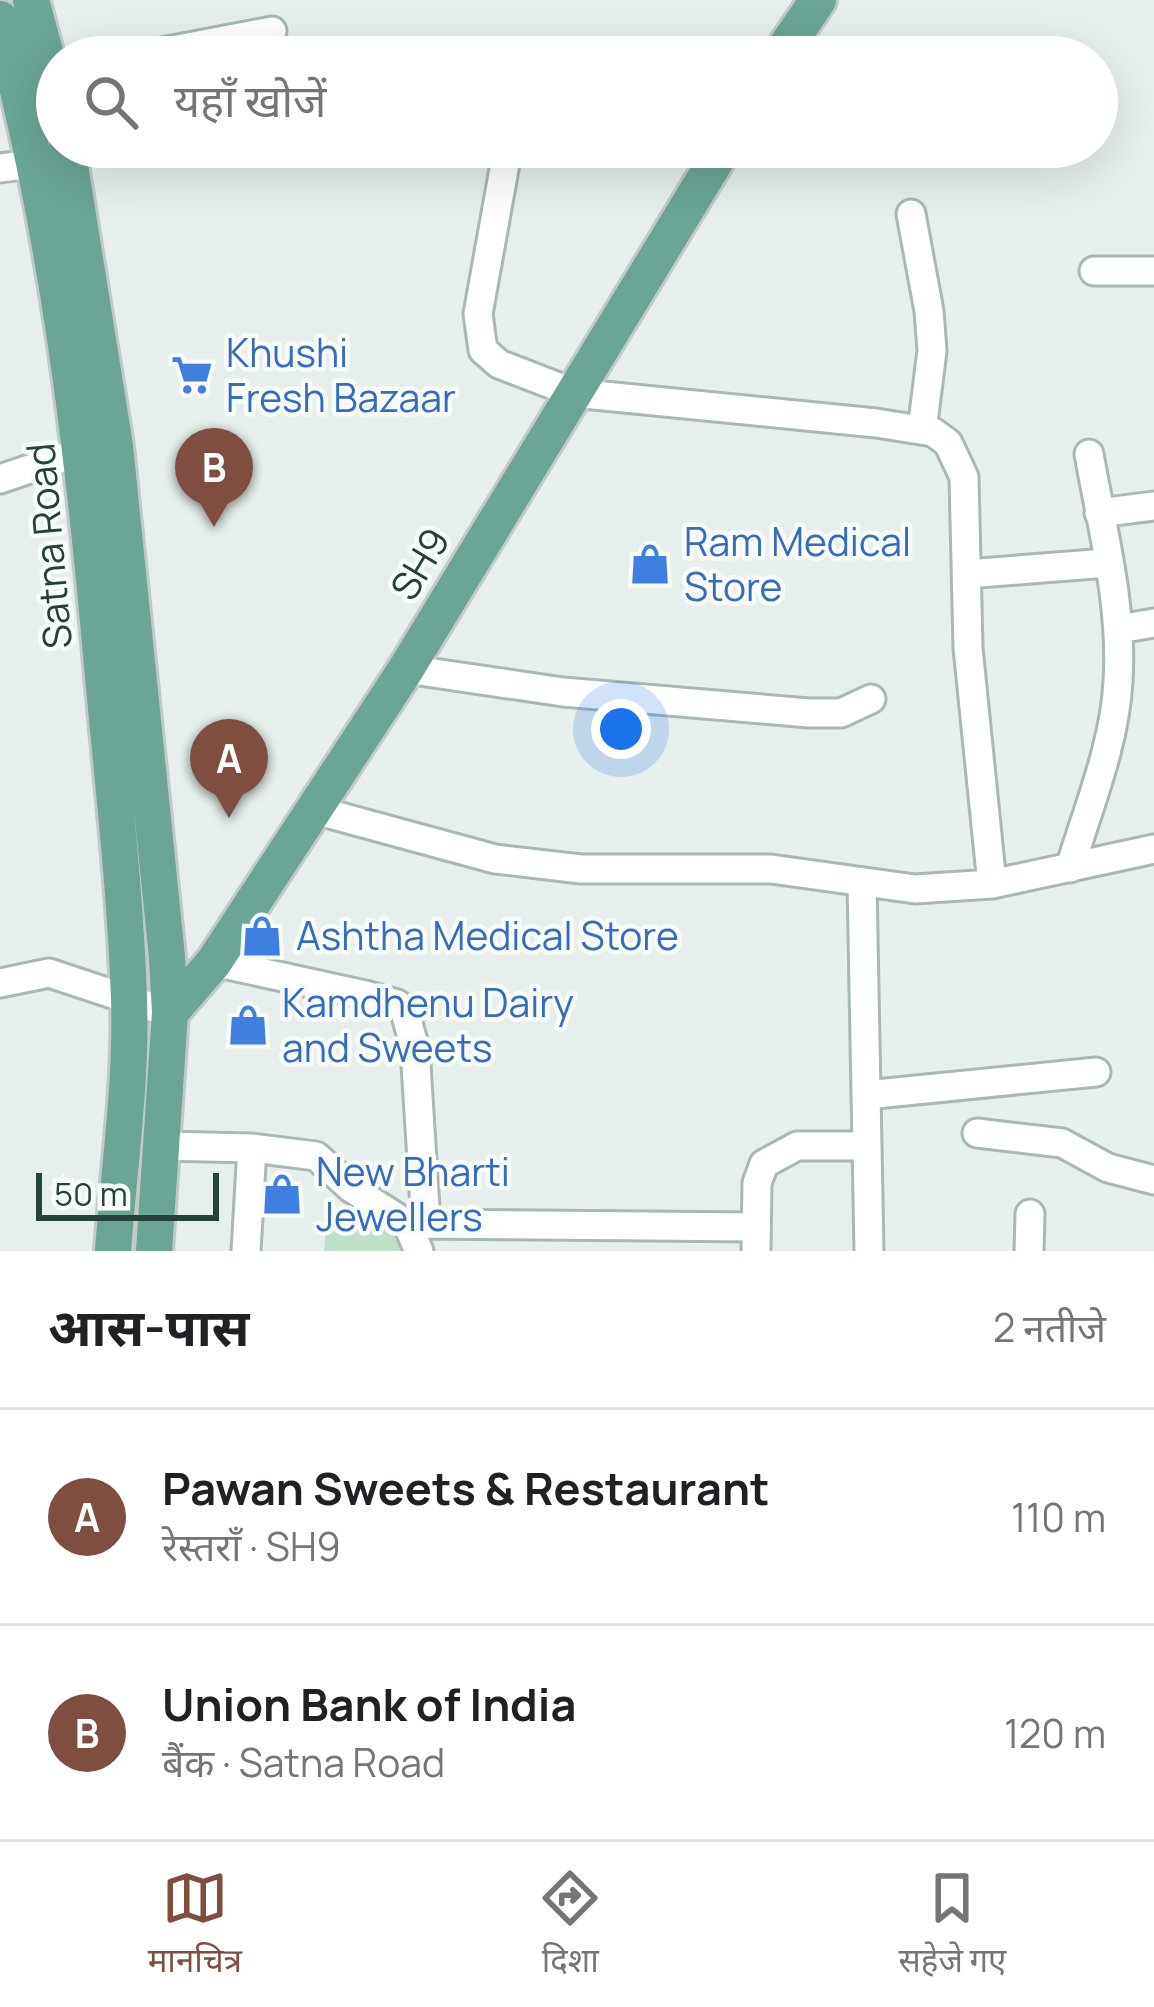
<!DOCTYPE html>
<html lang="hi">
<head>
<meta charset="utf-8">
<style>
	body { margin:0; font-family:Manrope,"Noto Sans Devanagari",sans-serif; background:#f6f6f6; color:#202124 }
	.scale { position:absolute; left:36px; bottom:30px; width:183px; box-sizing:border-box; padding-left:12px; border:6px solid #24423a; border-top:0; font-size:33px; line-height:42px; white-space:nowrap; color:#24423a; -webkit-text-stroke:9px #f7fbf9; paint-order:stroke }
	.you { position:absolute; left:621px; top:729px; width:42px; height:42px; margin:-30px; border:9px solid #fff; border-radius:50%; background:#1a73e8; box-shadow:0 0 0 18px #1a73e833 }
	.badge { display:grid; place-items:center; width:78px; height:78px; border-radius:50%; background:#7f4e3f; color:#fff; font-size:39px; font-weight:700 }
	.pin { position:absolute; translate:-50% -99px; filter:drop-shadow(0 3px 6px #0008) }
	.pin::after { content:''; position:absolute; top:63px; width:42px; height:36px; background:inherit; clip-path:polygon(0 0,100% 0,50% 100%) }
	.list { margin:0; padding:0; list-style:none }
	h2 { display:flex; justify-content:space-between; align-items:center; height:156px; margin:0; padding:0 48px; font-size:51px }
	h2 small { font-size:39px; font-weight:400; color:#757577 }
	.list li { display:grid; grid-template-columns:78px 1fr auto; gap:36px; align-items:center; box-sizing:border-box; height:216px; padding:0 48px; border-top:3px solid #e0e0e0 }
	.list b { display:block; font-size:45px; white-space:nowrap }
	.list p { margin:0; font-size:39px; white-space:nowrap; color:#757577 }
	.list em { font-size:39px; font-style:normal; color:#757577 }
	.icon { flex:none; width:66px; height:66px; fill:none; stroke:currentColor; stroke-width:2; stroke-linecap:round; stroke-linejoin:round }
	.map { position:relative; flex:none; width:1154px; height:1251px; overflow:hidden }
	.search { position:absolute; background:#fff; box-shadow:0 12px 48px #0002; left:36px; right:36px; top:36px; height:132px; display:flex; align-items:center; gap:30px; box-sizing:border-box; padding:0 42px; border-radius:66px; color:#757577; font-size:45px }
	.sheet { height:588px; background:#fff }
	nav { display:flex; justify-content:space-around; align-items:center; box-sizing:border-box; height:168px; border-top:3px solid #e0e0e0; background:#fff; font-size:33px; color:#757577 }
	nav a { display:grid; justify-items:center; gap:6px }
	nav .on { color:#7f4e3f }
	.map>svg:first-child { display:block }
</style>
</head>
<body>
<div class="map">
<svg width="1154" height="1251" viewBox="0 0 1154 1251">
	<rect width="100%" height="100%" fill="#e6efeb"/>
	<path fill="#bfe0c8" d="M327 1212 388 1223 402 1237V1251H324Z"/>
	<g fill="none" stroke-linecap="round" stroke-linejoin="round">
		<g stroke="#a8b8b2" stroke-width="33">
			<path id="minor" d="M136 57 272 31
				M508 147 478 314 483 350 499 364 574 393 876 423 933 432 948 443 964 477 968 648 992 884
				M0 168 53 161
				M911 214 929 311 932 351 922 430
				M1094 271H1154
				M0 479 83 451
				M1099 513 1154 506
				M967 574 1107 563
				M1118 629 1154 623
				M406 669 563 692 809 713H841L871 699
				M315 810 495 859 581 869H771L915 889 992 884 1154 849
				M1070 868C1088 808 1115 744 1118 681 1123 606 1102 528 1089 454
				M862 883 869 1251
				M214 962 365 995 397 1004 405 1012 415 1049 426 1224
				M0 983 49 973 170 1013
				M866 1095 1096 1072
				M977 1133 1062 1143 1108 1168 1154 1180
				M161 1146 252 1148 316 1156 351 1188 407 1224 419 1251
				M411 1224 756 1227
				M246 1251 252 1148
				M756 1251 757 1183 764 1164 797 1146H867
				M1029 1251 1030 1214"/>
		</g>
		<g stroke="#c2cac8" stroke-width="42">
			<path id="primary" d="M31 0 57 97
				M0 19C56 227 82 440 101 654 111 768 125 883 129 998 132 1081 119 1167 113 1251
				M779 57 818 0
				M67 147 115 446 167 957 170 1013 154 1251
				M170 1013 214 962 406 669 724 147"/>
		</g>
		<use href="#minor" stroke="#fff" stroke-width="27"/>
		<use href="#primary" stroke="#6aa596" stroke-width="36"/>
	</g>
	<defs>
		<g id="supermarket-bare" transform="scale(3.24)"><path d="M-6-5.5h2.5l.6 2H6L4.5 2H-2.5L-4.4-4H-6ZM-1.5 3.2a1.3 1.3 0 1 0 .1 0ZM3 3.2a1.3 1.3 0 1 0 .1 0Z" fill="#3f7fe0" stroke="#f7fbf9" stroke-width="2.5" paint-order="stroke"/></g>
		<g id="shop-bare" transform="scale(3.24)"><path d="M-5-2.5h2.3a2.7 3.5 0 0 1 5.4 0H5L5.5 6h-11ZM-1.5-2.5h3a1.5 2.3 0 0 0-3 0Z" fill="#3f7fe0" stroke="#f7fbf9" stroke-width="2.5" paint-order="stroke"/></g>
	</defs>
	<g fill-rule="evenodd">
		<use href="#supermarket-bare" x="192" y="375"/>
		<use href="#shop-bare" x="650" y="564"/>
		<use href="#shop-bare" x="262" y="936"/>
		<use href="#shop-bare" x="248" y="1025"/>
		<use href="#shop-bare" x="282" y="1194"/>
	</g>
	<g text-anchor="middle" stroke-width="9" stroke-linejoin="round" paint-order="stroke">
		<g font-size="39" fill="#366cbe" stroke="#f7fbf9" text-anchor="start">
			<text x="226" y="367">Khushi<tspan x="226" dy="45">Fresh Bazaar</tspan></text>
			<text x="684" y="556">Ram Medical<tspan x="684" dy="45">Store</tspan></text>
			<text x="296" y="950">Ashtha Medical Store</text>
			<text x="282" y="1017">Kamdhenu Dairy<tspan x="282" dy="45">and Sweets</tspan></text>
			<text x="316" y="1186">New Bharti<tspan x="316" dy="45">Jewellers</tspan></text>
		</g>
		<g font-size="39" fill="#24423a" stroke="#f7fbf9">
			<text transform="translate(49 546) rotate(-95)" y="14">Satna Road</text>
			<text transform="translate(420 564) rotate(-59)" y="14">SH9</text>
		</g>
	</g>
</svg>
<div class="scale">50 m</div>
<div class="you"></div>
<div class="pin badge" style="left:229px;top:818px">A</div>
<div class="pin badge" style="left:214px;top:527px">B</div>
<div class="search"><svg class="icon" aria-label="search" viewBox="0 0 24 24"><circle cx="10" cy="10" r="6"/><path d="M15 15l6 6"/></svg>यहाँ खोजें</div>
</div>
<section class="sheet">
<h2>आस-पास<small>2 नतीजे</small></h2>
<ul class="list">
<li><span class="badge">A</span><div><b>Pawan Sweets &amp; Restaurant</b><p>रेस्तराँ · SH9</p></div><em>110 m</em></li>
<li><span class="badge">B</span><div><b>Union Bank of India</b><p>बैंक · Satna Road</p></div><em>120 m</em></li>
</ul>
</section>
<nav>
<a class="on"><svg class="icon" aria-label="map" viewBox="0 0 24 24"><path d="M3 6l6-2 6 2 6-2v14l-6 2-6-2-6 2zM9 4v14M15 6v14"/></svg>मानचित्र</a>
<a><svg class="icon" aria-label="directions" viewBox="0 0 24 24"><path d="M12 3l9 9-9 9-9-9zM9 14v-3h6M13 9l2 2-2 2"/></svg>दिशा</a>
<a><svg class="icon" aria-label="saved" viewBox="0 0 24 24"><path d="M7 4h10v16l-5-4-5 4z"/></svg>सहेजे गए</a>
</nav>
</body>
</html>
